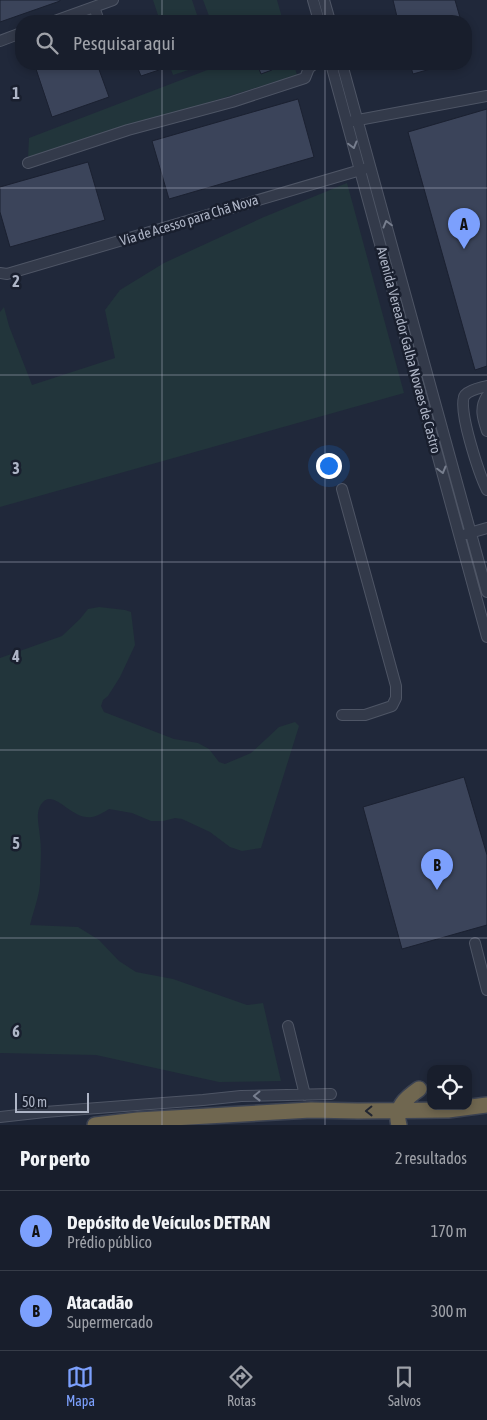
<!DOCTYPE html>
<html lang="pt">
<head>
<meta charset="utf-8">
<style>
	body { margin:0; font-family:"Asap Condensed",sans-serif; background:#212734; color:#f1f3f6 }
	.controls { position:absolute; right:15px; bottom:15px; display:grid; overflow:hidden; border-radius:10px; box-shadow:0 2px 8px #0003 }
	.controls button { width:45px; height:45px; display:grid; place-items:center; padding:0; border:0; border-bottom:1px solid #363c48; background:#181e2c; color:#f1f3f6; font:25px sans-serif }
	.scale { position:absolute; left:15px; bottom:12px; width:74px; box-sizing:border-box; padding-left:5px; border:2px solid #aeb5c6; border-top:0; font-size:14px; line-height:18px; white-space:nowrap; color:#aeb5c6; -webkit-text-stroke:4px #191f2e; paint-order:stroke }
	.you { position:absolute; left:328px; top:465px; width:18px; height:18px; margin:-12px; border:4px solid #fff; border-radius:50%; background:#1a73e8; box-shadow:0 0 0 8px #1a73e833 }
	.badge { display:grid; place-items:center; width:32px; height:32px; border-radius:50%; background:#7ca0fd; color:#111; font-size:16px; font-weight:700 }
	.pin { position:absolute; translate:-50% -41px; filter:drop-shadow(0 1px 2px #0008) }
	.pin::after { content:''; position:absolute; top:26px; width:18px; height:15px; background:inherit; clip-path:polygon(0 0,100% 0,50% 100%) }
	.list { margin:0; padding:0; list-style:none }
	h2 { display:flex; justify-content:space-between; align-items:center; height:65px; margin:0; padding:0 20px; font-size:21px }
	h2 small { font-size:16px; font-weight:400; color:#9fa2a9 }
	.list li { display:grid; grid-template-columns:32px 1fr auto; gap:15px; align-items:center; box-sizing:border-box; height:80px; padding:0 20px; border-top:1px solid #363c48 }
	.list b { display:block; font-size:19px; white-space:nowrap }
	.list p { margin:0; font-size:16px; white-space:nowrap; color:#9fa2a9 }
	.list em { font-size:16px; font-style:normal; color:#9fa2a9 }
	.icon { flex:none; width:28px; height:28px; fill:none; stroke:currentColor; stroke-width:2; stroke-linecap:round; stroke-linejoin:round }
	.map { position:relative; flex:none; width:487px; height:1125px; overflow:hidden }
	.search { position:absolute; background:#181e2c; box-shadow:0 2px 8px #0003; left:15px; right:15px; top:15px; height:55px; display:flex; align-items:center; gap:12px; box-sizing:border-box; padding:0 18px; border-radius:20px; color:#9fa2a9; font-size:19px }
	.sheet { height:225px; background:#181e2c }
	nav { display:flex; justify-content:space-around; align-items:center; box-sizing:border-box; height:70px; border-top:1px solid #363c48; background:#181e2c; font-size:14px; color:#9fa2a9 }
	nav a { display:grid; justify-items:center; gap:2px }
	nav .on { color:#7ca0fd }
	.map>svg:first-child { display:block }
</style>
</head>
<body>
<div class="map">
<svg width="487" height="1125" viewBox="0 0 487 1125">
	<rect width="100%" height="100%" fill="#20283a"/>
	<path fill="#22353b" d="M153 0H192L199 21H160Z
		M203 0H277L283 21H211Z
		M169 64H207L173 75Z
		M223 64H294L297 75 28 159 29 138Z
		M347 183 404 393 0 507V312L4 307 9 326 32 385 115 358 105 310 120 290 164 263 264 217Z
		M99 607 125 610 131 612 135 645 120 677 108 696 103 700 101 706 104 712 174 739 198 743 209 749 219 762 225 764 251 753 279 727 295 722 299 726 261 848 242 851 230 847 210 832 182 819 175 818 163 821H151L132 813 109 809C104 812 98 816 92 817 72 820 56 791 44 801 34 810 39 825 40 837 42 852 40 869 40 884 39 897 33 912 30 925L78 927 99 940 119 961 136 972 173 979 247 1005 263 1003 281 1081 219 1082 96 1055 0 1053V658L62 636 80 619 88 609Z"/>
	<path fill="#3b445a" stroke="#1b2131" d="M0 0H60V1L0 22Z
		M393 0H455L461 21H398Z
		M52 64H97L109 97 52 117 36 69Z
		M136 64H157L159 70 141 76Z
		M257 64H270L272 70 261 74Z
		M410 64H441V66L413 74Z
		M298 99 314 157 169 199 152 141Z
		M487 109V366L475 370 408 132Z
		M88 162 105 220 10 247 0 212V187Z
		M464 777 487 855V925L402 949 363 807Z"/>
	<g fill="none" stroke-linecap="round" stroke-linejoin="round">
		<g stroke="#4e5565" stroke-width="12">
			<path id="minor" d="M313 0 319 21
				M324 0 330 21
				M94 7 99 21
				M55 21 113 0
				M0 41 21 33
				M331 64 487 637
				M342 64 487 592
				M353 121 487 96
				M28 163 128 130 232 102 305 78 309 68 314 64
				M0 273 7 274 364 169
				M487 386C480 388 471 389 465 395 456 406 480 476 487 490
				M487 396C479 408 483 419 487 431
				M342 489 396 686V698L392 706 365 715H342
				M466 534 487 528
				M475 943 487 990
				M288 1026 305 1095
				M0 1117 45 1112 203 1100 241 1096 331 1094"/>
		</g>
		<g stroke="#3b4252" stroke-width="18">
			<path id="highway" d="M95 1125 138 1120 311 1110 358 1111 448 1110 487 1105
				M399 1125C394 1108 406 1098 419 1089"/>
		</g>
		<use href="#minor" stroke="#333a4a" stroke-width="10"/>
		<use href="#highway" stroke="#706750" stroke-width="15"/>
	</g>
	<defs><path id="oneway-chevron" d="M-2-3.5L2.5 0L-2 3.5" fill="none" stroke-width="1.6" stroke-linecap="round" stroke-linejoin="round" transform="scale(1.25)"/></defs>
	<g stroke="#777e8e">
		<use href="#oneway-chevron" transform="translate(353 145) rotate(75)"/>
		<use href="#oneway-chevron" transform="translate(387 224) rotate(-105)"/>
		<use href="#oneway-chevron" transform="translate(442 470) rotate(75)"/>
		<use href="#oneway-chevron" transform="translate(257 1096) rotate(179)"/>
	</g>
	<use stroke="#222631" href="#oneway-chevron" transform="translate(369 1111) rotate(179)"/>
	<path fill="none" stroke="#aeb5c6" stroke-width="1" stroke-opacity="0.55" d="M162 0V21M325 0V21M162 64V1125M325 64V1125M0 188H487M0 375H487M0 562H487M0 750H487M0 938H487"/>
	<g text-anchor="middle" stroke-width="5" stroke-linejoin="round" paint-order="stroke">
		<g font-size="14" fill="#aeb5c6" stroke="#191f2e">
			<text transform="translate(189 220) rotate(-17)" y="5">Via de Acesso para Chã Nova</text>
			<text transform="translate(409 350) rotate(75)" y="5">Avenida Vereador Galba Novaes de Castro</text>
		</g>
	</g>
	<g font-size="16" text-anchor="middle" font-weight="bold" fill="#aeb5c6" stroke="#191f2e" stroke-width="5" stroke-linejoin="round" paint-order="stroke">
		<text x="16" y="99">1</text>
		<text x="16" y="287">2</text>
		<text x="16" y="474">3</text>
		<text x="16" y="662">4</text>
		<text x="16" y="849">5</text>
		<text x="16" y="1037">6</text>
	</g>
</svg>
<div class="controls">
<button><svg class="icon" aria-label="locate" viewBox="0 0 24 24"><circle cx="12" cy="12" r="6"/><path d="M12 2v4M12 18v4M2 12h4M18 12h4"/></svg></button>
</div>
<div class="scale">50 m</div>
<div class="you"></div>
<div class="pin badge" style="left:464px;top:249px">A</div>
<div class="pin badge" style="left:437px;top:890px">B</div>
<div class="search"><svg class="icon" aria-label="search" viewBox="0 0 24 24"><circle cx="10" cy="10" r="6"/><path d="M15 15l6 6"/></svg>Pesquisar aqui</div>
</div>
<section class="sheet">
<h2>Por perto<small>2 resultados</small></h2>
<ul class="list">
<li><span class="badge">A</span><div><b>Depósito de Veículos DETRAN</b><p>Prédio público</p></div><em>170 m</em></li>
<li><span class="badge">B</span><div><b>Atacadão</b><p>Supermercado</p></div><em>300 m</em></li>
</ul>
</section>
<nav>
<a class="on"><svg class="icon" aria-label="map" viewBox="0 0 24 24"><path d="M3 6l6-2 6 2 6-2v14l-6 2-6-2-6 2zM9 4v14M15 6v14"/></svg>Mapa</a>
<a><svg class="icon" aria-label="directions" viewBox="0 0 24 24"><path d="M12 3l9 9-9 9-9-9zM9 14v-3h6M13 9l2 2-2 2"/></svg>Rotas</a>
<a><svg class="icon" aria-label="saved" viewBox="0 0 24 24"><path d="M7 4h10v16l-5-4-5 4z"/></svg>Salvos</a>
</nav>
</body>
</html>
